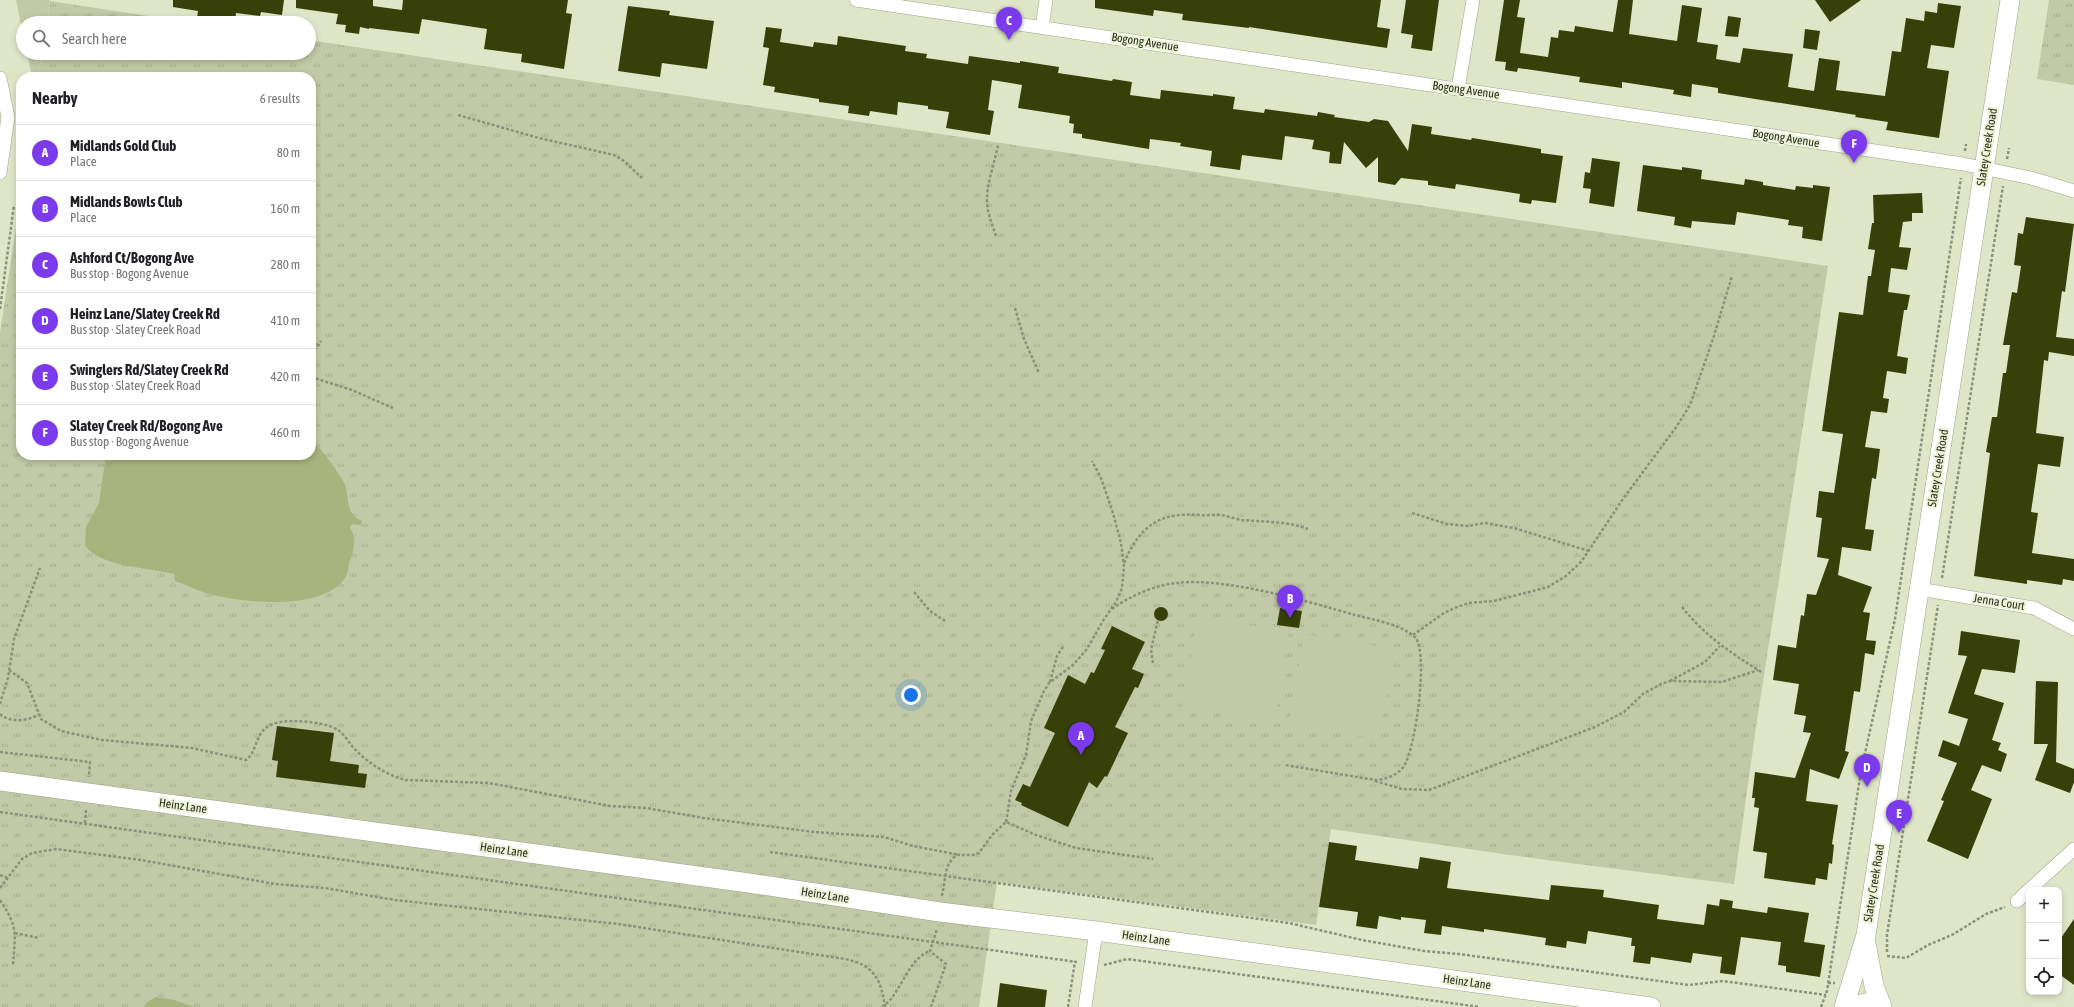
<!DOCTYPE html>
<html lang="en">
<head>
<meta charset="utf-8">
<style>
	body { margin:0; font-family:"Asap Condensed",sans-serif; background:#f2f2f2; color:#202124 }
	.controls { position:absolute; right:12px; bottom:12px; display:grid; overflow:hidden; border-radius:8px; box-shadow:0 2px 6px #0003 }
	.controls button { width:36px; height:36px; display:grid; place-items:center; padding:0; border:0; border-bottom:1px solid #e0e0e0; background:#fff; color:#202124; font:20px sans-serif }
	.you { position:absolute; left:911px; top:695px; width:14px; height:14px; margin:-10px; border:3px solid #fff; border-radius:50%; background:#1a73e8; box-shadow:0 0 0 6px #1a73e833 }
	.badge { display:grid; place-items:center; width:26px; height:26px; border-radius:50%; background:#7c3aed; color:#fff; font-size:13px; font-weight:700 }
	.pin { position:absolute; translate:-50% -33px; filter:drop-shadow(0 1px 2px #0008) }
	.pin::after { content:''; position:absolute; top:21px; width:14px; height:12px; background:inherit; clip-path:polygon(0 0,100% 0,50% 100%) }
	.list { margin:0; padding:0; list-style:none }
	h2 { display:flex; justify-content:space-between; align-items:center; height:52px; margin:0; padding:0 16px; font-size:17px }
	h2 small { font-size:13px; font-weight:400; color:#757577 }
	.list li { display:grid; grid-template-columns:26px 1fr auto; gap:12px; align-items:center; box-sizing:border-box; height:56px; padding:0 16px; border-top:1px solid #e0e0e0 }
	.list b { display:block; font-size:15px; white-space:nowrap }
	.list p { margin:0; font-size:13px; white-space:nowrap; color:#757577 }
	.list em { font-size:13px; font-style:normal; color:#757577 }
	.icon { flex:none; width:22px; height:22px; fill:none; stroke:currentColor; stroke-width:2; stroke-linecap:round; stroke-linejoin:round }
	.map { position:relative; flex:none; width:2074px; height:1007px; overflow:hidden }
	.search { position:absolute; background:#fff; box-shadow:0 2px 6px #0003; left:16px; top:16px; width:300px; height:44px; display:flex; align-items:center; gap:10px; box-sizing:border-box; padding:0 14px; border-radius:22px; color:#757577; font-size:15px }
	.panel { position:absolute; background:#fff; box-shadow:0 2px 6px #0003; left:16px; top:72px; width:300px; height:388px; border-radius:16px }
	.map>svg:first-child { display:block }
</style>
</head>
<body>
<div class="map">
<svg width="2074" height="1007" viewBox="0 0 2074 1007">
	<defs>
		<pattern id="grass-tufts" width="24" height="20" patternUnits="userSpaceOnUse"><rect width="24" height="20" fill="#c1c9a6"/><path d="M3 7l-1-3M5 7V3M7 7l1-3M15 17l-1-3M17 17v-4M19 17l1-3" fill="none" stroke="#a6ad8f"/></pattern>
	</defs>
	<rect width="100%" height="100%" fill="#dfe6c8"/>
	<path fill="url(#grass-tufts)" d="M2049 0H2074V85L2037 79Z
		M50 1 194 23H47Z
		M309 40 1828 266 1757 720 1734 884 1539 859 1331 829 1316 925 997 882 979 1007H0V333L21 193V455H311V77H38L42 53H309Z"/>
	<path fill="#c1c9a6" d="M16 0H50L47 23H23V35Z
		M27 53H42L38 77H32Z
		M1198 616 1289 632 1274 722 1183 707Z
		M1304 634 1394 649 1378 739 1289 725Z"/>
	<path fill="#a8b37d" d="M311 439C323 451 334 466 343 481 351 494 343 514 362 521L361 525 352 524 350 528C358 540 353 552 349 563 348 569 348 573 345 578 322 612 240 603 206 593 195 590 185 584 175 581L174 574C148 567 103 568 85 546L86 527 99 503 106 455H311Z
		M156 997 174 1000 194 1007H144L147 1002Z"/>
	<path fill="#384009" d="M173 0H284L282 15 261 12 260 16 236 13 235 23 197 18 198 11 173 7Z
		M296 0H373V6L402 10 403 0H568L566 13 572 14 564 69 521 62 522 54 484 49 487 29 422 19 419 34 369 28V29L360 27 359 34 345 32 346 25 336 24 338 14 296 8Z
		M1095 0H1381L1377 27 1390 29 1387 48 1249 27V28L1182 20 1183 14 1154 10 1153 16 1095 8Z
		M1406 0H1439L1432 51 1411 48 1413 35 1401 33Z
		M1504 0H1520L1517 17 1525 18 1520 53 1548 57 1551 37 1558 38 1559 30 1574 32 1575 26 1613 32 1618 0H1633L1629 34 1677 41 1682 5 1702 8 1697 42 1718 45 1716 59 1740 63 1743 48 1793 54 1788 87 1814 91 1819 58 1840 61 1836 90 1885 96 1892 51 1901 52 1906 18 1924 21 1925 11 1937 13 1938 3 1961 6 1954 48 1931 45 1927 68 1949 71 1939 138 1886 130 1888 122 1855 117 1856 115 1718 93V88L1692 84 1691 97 1673 94 1674 90 1622 82V88L1579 82 1580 77 1518 68 1517 72 1505 70 1506 62 1495 61Z
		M1815 0H1861L1830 22Z
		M628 6 670 11 669 15 714 21 707 69 662 63 660 77 618 71Z
		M1728 16 1741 18 1738 37 1725 36Z
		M766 27 782 29 780 42 813 47 814 42 837 45 838 36 906 46 905 51 927 54 926 58 968 64 969 56 1020 63V61L1059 67 1058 73 1112 81 1113 79 1132 82 1130 95 1160 99 1161 90 1213 96V94L1235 97 1233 109 1264 113 1265 109 1317 116 1318 112 1335 115 1334 117 1369 122 1374 119 1388 121 1408 151 1412 124 1432 127 1431 134 1471 140 1472 138 1541 149V153L1563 156 1556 203 1532 200 1531 204 1519 202 1520 194 1456 184 1455 189 1428 185V181L1401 178 1395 185 1378 182V157L1366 168 1344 142 1341 164 1329 163 1330 152 1312 149 1314 140 1285 136 1282 160 1242 155 1240 170 1210 166 1212 151 1180 146 1181 143 1150 139 1149 149 1082 138V134L1073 133 1074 124 1069 123 1070 116 1018 108 1022 85 992 80 988 110 994 111 990 135 946 128 949 112 928 109V106L898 102 897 115 870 111 869 116 848 113 849 106 819 102V99L774 92 775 87 763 85 769 48 763 47Z
		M1805 29 1820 31 1817 50 1803 48Z
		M1592 158 1620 162 1614 207 1589 203 1591 189 1583 188 1585 172 1590 173Z
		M1643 165 1682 170V167L1702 170 1701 179 1744 185 1745 179 1763 182V185L1795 190 1796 186 1813 188V185L1830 187 1822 241 1802 238 1803 227 1788 225 1789 220 1737 212 1735 225 1692 221 1691 228 1674 225 1675 217 1637 211Z
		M1922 193 1923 213H1912V221L1903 222 1899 247 1911 248 1907 270 1891 268 1888 292 1910 295 1907 310H1904L1897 356 1908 358 1906 374 1887 371 1883 398 1889 399 1887 413 1871 411 1865 447 1880 449 1876 479 1872 478 1865 529 1874 530 1871 551 1842 547 1838 575 1872 587 1863 612 1870 613 1866 640 1876 641 1874 655 1865 653 1860 692 1854 691 1845 751 1849 752 1839 779 1810 769 1806 801 1838 805 1832 844 1834 845 1832 864 1829 863 1827 880 1816 878 1815 885 1764 878 1767 853 1753 851 1759 808 1754 807 1755 798H1752L1755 772 1795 778 1811 733 1803 732 1806 716 1794 714 1799 684 1773 680 1778 645 1796 648 1801 615 1804 616 1807 594 1816 595 1829 559 1817 557 1822 518 1816 517 1819 491 1834 493 1843 434 1822 431 1839 312 1863 315 1868 276H1871L1875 250 1868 249 1872 223H1874L1873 195Z
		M2026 217 2074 224 2065 292 2062 291 2056 337 2074 339V356L2049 352 2048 361 2044 360 2036 433 2064 437 2060 467 2038 464 2031 512 2038 513 2032 553 2074 559V581L2063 579 2062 585 2027 580V584L1974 576 1990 453 1986 452 1992 417H1997L2003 373H2006L2010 345H2003L2012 292 2017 293 2021 266 2014 265 2018 233 2023 234Z
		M1154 614a7 7 0 1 1 14 0a7 7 0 1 1-14 0Z
		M1280 608 1302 611 1299 628 1277 625Z
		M1112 626 1145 642 1132 669 1144 674 1138 688 1135 687 1115 727 1128 733 1107 777 1105 776 1097 788 1089 782 1068 827 1021 805 1022 803 1015 800 1023 784 1030 787 1055 733 1044 728 1068 675 1085 684 1091 672 1094 673 1105 650 1101 649Z
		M1961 631 2020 640 2015 673 1982 669 1974 694 2004 703 1992 740 2001 743 1998 750 2007 754 2001 772 1982 765 1971 790 1992 799 1968 859 1927 841 1944 801 1941 800 1957 763 1938 756 1943 740 1959 746 1968 719 1948 713 1967 656 1958 655Z
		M2036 681 2058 682 2056 762 2074 769V782L2070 793 2035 780 2048 744H2034Z
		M277 726 334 733 330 761 359 765 358 773 367 774 365 788 276 777 278 761 272 760Z
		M1329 842 1357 846 1355 860 1418 869 1420 857 1451 862 1447 888 1549 900 1551 885 1604 890 1603 897 1659 905 1657 919 1704 925 1707 904 1719 906 1720 899 1733 901 1732 908 1767 913 1768 907 1809 913 1804 942 1825 945 1820 977 1786 972V966L1778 965 1781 942 1741 937 1735 975 1720 973 1722 957 1693 953 1691 963 1651 957 1650 964 1633 962 1635 946H1631L1632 938 1588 931 1586 944 1567 941 1566 948 1545 945 1546 938 1484 929V932L1442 926 1441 935 1424 933 1426 920 1401 917V920L1379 916 1377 929 1356 926 1358 912 1319 907Z
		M2074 919V985L2059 974V941Z
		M1000 983 1047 990 1045 1007H997Z"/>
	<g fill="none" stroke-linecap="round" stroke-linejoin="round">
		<g stroke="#9ea488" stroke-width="14">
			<path id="street" d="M856 0 1963 164 2031 178 2074 191
				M1042 27 1046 0
				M0 78 8 117 0 173
				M1458 89 1473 0
				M1919 589 2034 608 2074 629
				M2017 901 2074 849
				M1085 1007 1096 931"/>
		</g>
		<g stroke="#9ea488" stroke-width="20">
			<path id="secondary" d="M0 781 749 883 940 912 1096 931 1651 1007
				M1866 943 1874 986 1882 1007
				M1844 1007 1866 935 2010 0
				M1849 1007 1866 1003 1880 1007"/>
		</g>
		<path stroke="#8c917c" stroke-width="2.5" stroke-dasharray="3 2" stroke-linecap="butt" d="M458 115 539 138 614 155 624 161 642 178
			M1965 151 1966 144
			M2007 159 2009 148
			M996 236C992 224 987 212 987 200 987 182 995 162 998 145
			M1015 308 1024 339 1039 373
			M0 309 14 205
			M311 354 321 341
			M311 377 352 390 393 408
			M1412 513 1447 524 1468 526 1485 523 1514 528 1589 551
			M1124 563C1140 526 1159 512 1199 515 1206 516 1214 514 1221 515 1228 516 1235 519 1242 520 1264 522 1287 521 1308 529
			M1942 578 2003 186
			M914 592 930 611 945 621
			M1682 607C1705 636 1731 653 1763 673
			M1112 609C1128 597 1155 585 1176 583 1225 577 1306 601 1355 615 1374 620 1401 624 1416 638 1428 656 1416 747 1404 766 1398 775 1385 780 1375 780L1285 765
			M1413 635 1444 613 1457 607 1469 603 1494 601 1548 587 1566 576 1581 562 1623 499 1677 426 1690 405 1713 339 1732 276
			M1153 663 1151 650 1158 620
			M9 670 27 683 41 719 61 731 102 740 192 748 246 760C257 752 255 735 267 727 279 717 325 721 338 730 344 734 348 741 352 746 366 762 386 775 406 780L489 783 610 806 646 808 704 818 814 832 884 837 913 846 960 855
			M1670 681 1705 662 1720 646
			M1050 682 1057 656 1063 647
			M0 704 8 678 14 639 40 568
			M0 714C10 723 27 721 38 715
			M0 752 90 762 89 777
			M1375 781 1402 789 1429 790 1595 727 1624 712 1643 694 1661 684 1670 681 1722 682 1758 670
			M0 812 1077 962
			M1006 822 1011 791 1026 755 1031 721 1044 691 1049 683 1073 665 1087 649 1104 619 1116 602 1122 588 1124 567 1121 543 1113 513 1101 478 1092 461
			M85 823 86 810
			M770 852 1289 923 1362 940 1424 951 1459 954 1689 985 1723 981 1826 995
			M0 875 8 878
			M0 888 22 859 32 853 56 849 141 860 275 884 325 888 395 900 618 924 845 959C874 965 881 979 885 1007
			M942 896 947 867 952 859 957 855H973L979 853 992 835 1006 822 1036 835 1076 848 1153 859
			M0 900C19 929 15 932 13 966
			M15 933 39 938
			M1887 952V935L1938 605
			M1887 956 1906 958 1928 945 1952 935 1986 914 2005 907
			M1104 965 1127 959 1480 1007
			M1828 983H1835
			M882 1007C902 994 906 960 930 951
			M931 1007 946 964 930 951 937 929
			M1068 1007 1075 961
			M1821 1007 1827 991 1861 771 1895 619 1961 178"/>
		<use href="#street" stroke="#fff" stroke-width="13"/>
		<use href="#secondary" stroke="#fff" stroke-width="19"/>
	</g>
	<g text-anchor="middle" stroke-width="4" stroke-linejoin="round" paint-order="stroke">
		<g font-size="12" fill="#2b2d22" stroke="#ecf3d5">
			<text transform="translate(1145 42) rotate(9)" y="4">Bogong Avenue</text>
			<text transform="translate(1466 90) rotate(8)" y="4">Bogong Avenue</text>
			<text transform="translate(1786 138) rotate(9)" y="4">Bogong Avenue</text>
			<text transform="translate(1987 147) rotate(-81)" y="4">Slatey Creek Road</text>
			<text transform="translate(1938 468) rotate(-81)" y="4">Slatey Creek Road</text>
			<text transform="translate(1999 602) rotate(9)" y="4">Jenna Court</text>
			<text transform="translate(183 806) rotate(8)" y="4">Heinz Lane</text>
			<text transform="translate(504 850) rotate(8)" y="4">Heinz Lane</text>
			<text transform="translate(1874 883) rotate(-81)" y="4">Slatey Creek Road</text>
			<text transform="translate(825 895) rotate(9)" y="4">Heinz Lane</text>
			<text transform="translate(1146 938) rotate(8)" y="4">Heinz Lane</text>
			<text transform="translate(1467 982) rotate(8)" y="4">Heinz Lane</text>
		</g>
	</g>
</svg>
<div class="controls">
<button>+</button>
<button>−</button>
<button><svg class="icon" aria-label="locate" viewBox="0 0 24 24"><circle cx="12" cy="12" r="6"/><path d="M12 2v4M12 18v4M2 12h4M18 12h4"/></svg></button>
</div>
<div class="you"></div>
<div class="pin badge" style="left:1081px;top:755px">A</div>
<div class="pin badge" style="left:1290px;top:618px">B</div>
<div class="pin badge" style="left:1009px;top:40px">C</div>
<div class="pin badge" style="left:1867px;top:787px">D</div>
<div class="pin badge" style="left:1899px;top:833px">E</div>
<div class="pin badge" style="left:1854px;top:163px">F</div>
<div class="search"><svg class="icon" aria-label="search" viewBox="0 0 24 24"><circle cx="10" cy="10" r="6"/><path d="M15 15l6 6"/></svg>Search here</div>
<section class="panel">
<h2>Nearby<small>6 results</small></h2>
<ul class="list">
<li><span class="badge">A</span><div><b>Midlands Gold Club</b><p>Place</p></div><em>80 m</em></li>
<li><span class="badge">B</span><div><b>Midlands Bowls Club</b><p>Place</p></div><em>160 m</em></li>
<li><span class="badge">C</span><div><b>Ashford Ct/Bogong Ave</b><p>Bus stop · Bogong Avenue</p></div><em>280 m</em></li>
<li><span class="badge">D</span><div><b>Heinz Lane/Slatey Creek Rd</b><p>Bus stop · Slatey Creek Road</p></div><em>410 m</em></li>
<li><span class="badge">E</span><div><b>Swinglers Rd/Slatey Creek Rd</b><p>Bus stop · Slatey Creek Road</p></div><em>420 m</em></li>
<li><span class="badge">F</span><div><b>Slatey Creek Rd/Bogong Ave</b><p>Bus stop · Bogong Avenue</p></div><em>460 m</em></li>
</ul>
</section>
</div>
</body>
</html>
